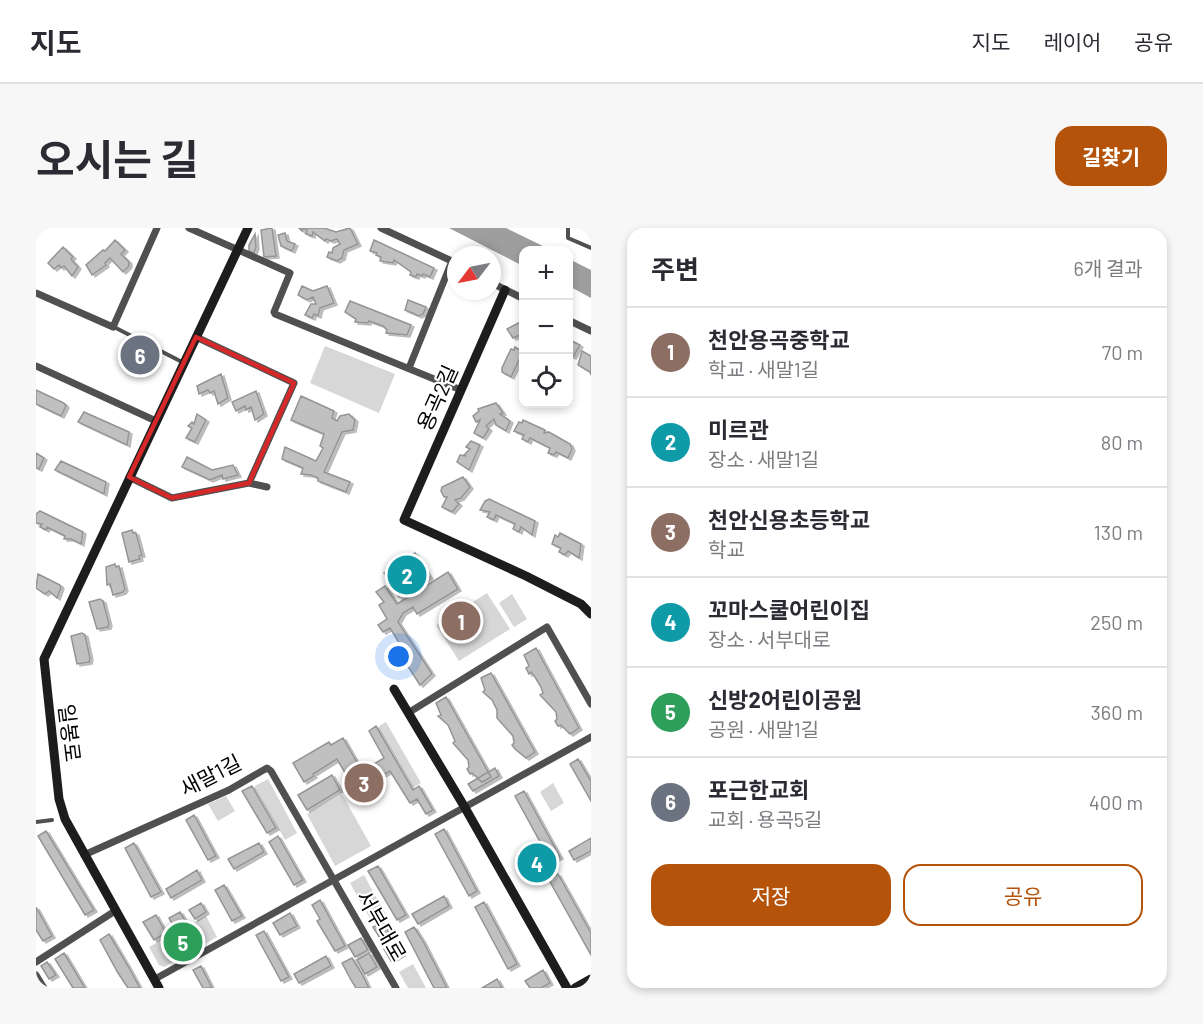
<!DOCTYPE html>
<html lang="ko">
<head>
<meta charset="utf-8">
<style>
	body { margin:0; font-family:Barlow,"Noto Sans KR",sans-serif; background:#f7f7f7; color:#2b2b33 }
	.controls { position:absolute; right:18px; top:18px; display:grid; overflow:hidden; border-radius:12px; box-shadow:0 3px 9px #0003 }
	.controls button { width:54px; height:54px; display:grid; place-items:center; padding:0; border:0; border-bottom:2px solid #e1e1e2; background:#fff; color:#2b2b33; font:30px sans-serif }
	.compass { position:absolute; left:411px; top:18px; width:54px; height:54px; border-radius:50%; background:#fff; box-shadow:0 3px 9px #0003; rotate:238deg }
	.you { position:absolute; left:363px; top:429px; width:21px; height:21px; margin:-15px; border:4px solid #fff; border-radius:50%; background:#1a73e8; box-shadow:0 0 0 9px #1a73e833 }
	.badge { display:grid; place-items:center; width:39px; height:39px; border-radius:50%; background:#b45309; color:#fff; font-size:20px; font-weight:700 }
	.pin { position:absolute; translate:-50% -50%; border:3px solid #fff; box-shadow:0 2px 6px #0006 }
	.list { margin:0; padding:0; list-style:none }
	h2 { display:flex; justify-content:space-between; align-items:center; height:78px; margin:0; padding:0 24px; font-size:26px }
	h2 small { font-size:20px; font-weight:400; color:#7c7c81 }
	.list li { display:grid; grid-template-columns:39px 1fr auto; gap:18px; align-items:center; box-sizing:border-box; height:90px; padding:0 24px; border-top:2px solid #e1e1e2 }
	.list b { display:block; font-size:22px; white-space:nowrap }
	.list p { margin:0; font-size:20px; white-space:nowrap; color:#7c7c81 }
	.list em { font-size:20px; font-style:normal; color:#7c7c81 }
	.actions { display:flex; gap:12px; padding:18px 24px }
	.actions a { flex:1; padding:14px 0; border:2px solid #b45309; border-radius:18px; text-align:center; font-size:21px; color:#b45309 }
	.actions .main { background:#b45309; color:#fff }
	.icon { flex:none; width:33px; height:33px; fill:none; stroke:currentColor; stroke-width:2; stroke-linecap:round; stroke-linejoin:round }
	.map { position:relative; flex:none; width:555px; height:760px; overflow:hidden; border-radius:18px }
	header { display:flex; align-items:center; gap:36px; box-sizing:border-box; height:84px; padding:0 30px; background:#fff; border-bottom:2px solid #e1e1e2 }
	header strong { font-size:28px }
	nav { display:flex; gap:33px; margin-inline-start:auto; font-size:21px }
	.intro { display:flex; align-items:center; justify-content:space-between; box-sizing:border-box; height:144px; padding:0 36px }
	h1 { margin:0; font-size:42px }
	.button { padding:15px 27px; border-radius:18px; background:#b45309; color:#fff; font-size:21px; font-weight:700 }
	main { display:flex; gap:36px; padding:0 36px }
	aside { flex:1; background:#fff; border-radius:18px; box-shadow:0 3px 9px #0003 }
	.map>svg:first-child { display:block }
</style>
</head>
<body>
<header>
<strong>지도</strong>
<nav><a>지도</a><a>레이어</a><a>공유</a></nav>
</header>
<div class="intro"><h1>오시는 길</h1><a class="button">길찾기</a></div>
<main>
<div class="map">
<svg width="555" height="760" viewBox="0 0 555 760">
	<defs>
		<filter id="shadow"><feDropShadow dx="3" dy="2" stdDeviation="0" flood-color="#0004"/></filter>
	</defs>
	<rect width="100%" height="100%" fill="#fff"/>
	<path fill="#d7d7d7" d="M289 118 359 146 343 185 274 155Z
		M451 365 474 401 423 433 400 397Z
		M476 366 491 391 478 399 463 375Z
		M350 494 385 555 378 559 343 498Z
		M232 551 261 605 249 612 219 558Z
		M517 555 528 575 515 583 504 564Z
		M306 566 335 618 299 638 271 586Z
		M190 568 199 583 182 593 172 576Z
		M328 647 350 687 336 694 314 655Z
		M170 688 181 709 128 739 123 737 113 719Z
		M377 736 390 760H372L363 744Z"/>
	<path fill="#9e9e9e" d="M413 0H470L515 22H488L487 38Z
		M533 31 555 42V70L533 58Z"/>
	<path fill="#c0c0c0" stroke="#949494" stroke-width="1.5" filter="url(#shadow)" d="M236 0 240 28 228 29 225 2Z
		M263 0H288L300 4 314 0 322 16 308 22 306 30 301 33 291 29 293 24 296 25 297 20 304 16 301 11 295 13 290 11 289 13 277 4 276 8 270 6 271 2 267 0 266 3Z
		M249 5 251 13 259 16 256 23 245 18 242 7Z
		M219 6 220 19 218 25 213 23V17Z
		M79 12 89 22 85 26 93 34V38L87 44 74 30 69 35 70 37 56 47 50 37 67 22 69 23Z
		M338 12 398 40 394 49 387 46 386 48 381 46 380 49 374 47 375 44 358 32 357 35 344 33 345 29 340 27 341 25 334 23Z
		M27 19 37 29 35 31 42 39 36 48 28 38 25 40 23 37 18 41 12 35Z
		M266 58 277 63 291 58 298 75 284 80 282 88 278 86 276 90 269 87 275 76H280L277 69 271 72 262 67Z
		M372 72 390 79 387 86 383 88 369 82Z
		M314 73 375 97 371 107 350 105 351 102 347 98 333 93 332 95 319 94 320 91 309 84Z
		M488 92V111L484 107 477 110 471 101Z
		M532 111 544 117 537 129 532 127Z
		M95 117 116 127 111 138 89 128Z
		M479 119 487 124 475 149 466 144V140L475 121 478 122Z
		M546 123 555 128V147L554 144 542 137Z
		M185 146 192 170 182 176 178 163 174 165 172 162 163 166 161 158Z
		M0 162 28 175 30 178 25 188 0 176Z
		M220 163 228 186 219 192 215 179 210 182 209 178 200 183 196 174Z
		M265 168 298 183 296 190 301 193 304 188 313 186 319 192 317 202 306 204 288 244 314 254 310 264 282 253V250L275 247 265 246 267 240 246 231 249 219 280 233 287 220 284 218 288 206 255 192Z
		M460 175 467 185 464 186 474 193 470 203 460 197 458 191 450 198 453 201 447 210 438 205 444 192 440 194 437 188 443 183 442 181Z
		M48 184 93 204 91 217 42 194Z
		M161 186 170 192 159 214 150 210 156 200 152 198 156 194 158 196Z
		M487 192 509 202 508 205 513 204 534 216 536 221 532 230 520 224 518 227 512 225 514 220 494 210 492 214 486 211 488 207 478 203 483 194 486 195Z
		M435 213 444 217 433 242 421 234 424 227 430 228 428 227 434 221 430 219Z
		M0 225 8 230 3 241 0 240Z
		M151 229 176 242 197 237 202 247 187 251 186 247 174 252 146 239Z
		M25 233 70 254 68 266 19 242Z
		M427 249 434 259 425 270 419 272 423 276 416 284 406 279 411 269H408L405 263 406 259Z
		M453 271 499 293 496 307 485 299 483 304 477 301 479 296 460 287 458 292 451 289 454 284 444 282 449 273Z
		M4 283 47 304 45 316 35 311H28L29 308 11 299 10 302 4 299 6 296 0 295V286Z
		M96 302 97 305H100L106 327 103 328 104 331 93 334 86 305Z
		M524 305 545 316 543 330 532 323 529 327 523 324 525 320 516 316 519 307 522 309Z
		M379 325 394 349 363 369 348 345Z
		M79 336 80 339 83 338 89 361 87 364 77 367 74 356 71 357 70 339Z
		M412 344 422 361 381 386 377 379 367 385 362 394 396 446 384 457 369 434 373 431 354 400 347 404 342 397 351 391 343 377 348 374 340 364 349 358 361 376Z
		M2 346 24 357 25 359 21 370 13 363 9 366 0 360Z
		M64 371 67 373 73 396 72 399 61 401 53 374Z
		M46 405 49 407 54 430 53 434 41 436 35 408Z
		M500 420 543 500 534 506 525 497 522 498 519 493 521 491 520 484 504 467 507 465 505 459 499 449 495 444 493 446 490 440 493 438 488 427Z
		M455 445 499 524 490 530 479 521 476 517 478 515 477 508 461 490V482L456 472 447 464 449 462 445 450Z
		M410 469 455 549 446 554 436 545 434 546 431 541 433 539 432 532 417 515 419 513 412 497 402 488 405 487 400 475Z
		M340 498 377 562 383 558 397 582 390 586 381 571 374 575 354 543 341 550 346 559 330 568 325 559 319 562 301 531 277 546 278 548 268 554 257 535 293 514 295 517 307 510 326 543 348 530 333 503Z
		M542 531 555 553V573L534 536Z
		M459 540 463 548 437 563 432 556Z
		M296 547 304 562 271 582 262 567Z
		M216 558 240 600 231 605 206 563Z
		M488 563 524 629 515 634 479 568Z
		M158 587 180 628 172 632 150 592Z
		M408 601 441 663 433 668 399 606Z
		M10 603 58 682 49 687 2 608Z
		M242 608 267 652 258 657 233 614Z
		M555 610V623L538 632 533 623Z
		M98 615 125 664 115 669 89 620Z
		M223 615 228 624 198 641 192 631Z
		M501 627 508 639 502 643 496 641 500 639 495 630Z
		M495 631 499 639 491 644 486 635Z
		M342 638 370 687 361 692 332 643Z
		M161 642 166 652 135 670 130 661Z
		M522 646 555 705V727L513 652Z
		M188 657 206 688 196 693 179 662Z
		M408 668 413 678 382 696 376 686Z
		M284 672 309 718 299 723 281 693 284 691 276 677Z
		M448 674 481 736 472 741 439 679Z
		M165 675 170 684 159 691 153 682Z
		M0 679 16 708 7 713 0 702Z
		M144 684 150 694 139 701 133 690Z
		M254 685 261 698 244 707 237 695Z
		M120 687 130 705 118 712 107 694Z
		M347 694 353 705 344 710 337 699Z
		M378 699 387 713 411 760H398L369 704Z
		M228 703 253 749 245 753 220 707Z
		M73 706 92 738 104 760H92L82 745 64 712Z
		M325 710 332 722 319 729 312 717Z
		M359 715 366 726 355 733 348 721Z
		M28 725 49 760H37L19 731Z
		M333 725 341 739 329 746 321 732Z
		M290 728 295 738 263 755 258 746Z
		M316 730 326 746 333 760H320L315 752 306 735Z
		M11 734 20 747 13 751 5 738Z
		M165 738 176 760H167L157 742Z
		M507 742 514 755 505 760H494L489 753Z
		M461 751 466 760H446Z"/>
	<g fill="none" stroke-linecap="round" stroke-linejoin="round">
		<path stroke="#505050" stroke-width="4" d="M532 0V10L555 20
			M78 99 146 134
			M0 594 16 592"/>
		<path stroke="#505050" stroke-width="7" d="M153 0 254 45 238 84 239 86 425 162
			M345 0 420 35
			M456 55 488 71
			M0 65 77 99 121 0
			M532 92 555 103
			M160 109 258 155 213 255
			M0 138 120 193
			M373 140 416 33
			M93 249 136 270 213 255 231 259
			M372 485 511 399 555 476
			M48 627 193 562 231 540 235 543 360 760
			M0 734 79 683
			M0 747 8 760
			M119 751 555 509"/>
		<path stroke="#1d1d1d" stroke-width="9" d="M469 62 368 292 490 348 545 376 555 386
			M358 461 428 578 531 760
			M123 760 29 591 23 571 8 431 212 0
			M539 760 555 751"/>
	</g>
	<path fill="none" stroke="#d62828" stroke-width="4.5" stroke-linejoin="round" d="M160 109 258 155 213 255 136 270 93 249Z"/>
	<g text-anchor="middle" stroke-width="4.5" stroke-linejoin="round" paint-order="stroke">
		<g font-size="21" fill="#000" stroke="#fff">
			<text transform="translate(402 170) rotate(-66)" y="7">용곡2길</text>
			<text transform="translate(33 505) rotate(83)" y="7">일봉로</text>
			<text transform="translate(175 548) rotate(-27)" y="7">새말1길</text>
			<text transform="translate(345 698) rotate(60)" y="7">서부대로</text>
		</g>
	</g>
</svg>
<div class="controls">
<button>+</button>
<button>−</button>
<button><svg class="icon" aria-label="locate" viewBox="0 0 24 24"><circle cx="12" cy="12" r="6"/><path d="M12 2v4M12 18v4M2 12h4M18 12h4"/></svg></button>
</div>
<svg class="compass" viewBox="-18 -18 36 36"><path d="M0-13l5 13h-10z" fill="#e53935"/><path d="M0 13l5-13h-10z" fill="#7c7c81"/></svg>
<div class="you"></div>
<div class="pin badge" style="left:425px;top:393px;background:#8d6e63">1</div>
<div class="pin badge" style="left:371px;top:347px;background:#0f9aa8">2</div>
<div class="pin badge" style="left:328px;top:555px;background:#8d6e63">3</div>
<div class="pin badge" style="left:501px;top:635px;background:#0f9aa8">4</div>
<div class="pin badge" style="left:147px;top:714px;background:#2e9e5b">5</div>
<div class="pin badge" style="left:104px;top:127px;background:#6b7280">6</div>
</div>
<aside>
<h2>주변<small>6개 결과</small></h2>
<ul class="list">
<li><span class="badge" style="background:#8d6e63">1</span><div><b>천안용곡중학교</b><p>학교 · 새말1길</p></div><em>70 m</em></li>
<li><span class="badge" style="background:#0f9aa8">2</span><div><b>미르관</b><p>장소 · 새말1길</p></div><em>80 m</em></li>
<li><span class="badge" style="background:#8d6e63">3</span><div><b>천안신용초등학교</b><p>학교</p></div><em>130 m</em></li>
<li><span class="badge" style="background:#0f9aa8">4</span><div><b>꼬마스쿨어린이집</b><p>장소 · 서부대로</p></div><em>250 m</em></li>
<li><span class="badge" style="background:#2e9e5b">5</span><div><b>신방2어린이공원</b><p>공원 · 새말1길</p></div><em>360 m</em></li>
<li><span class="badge" style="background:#6b7280">6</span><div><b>포근한교회</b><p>교회 · 용곡5길</p></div><em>400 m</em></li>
</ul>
<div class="actions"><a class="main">저장</a><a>공유</a></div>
</aside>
</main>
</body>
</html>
